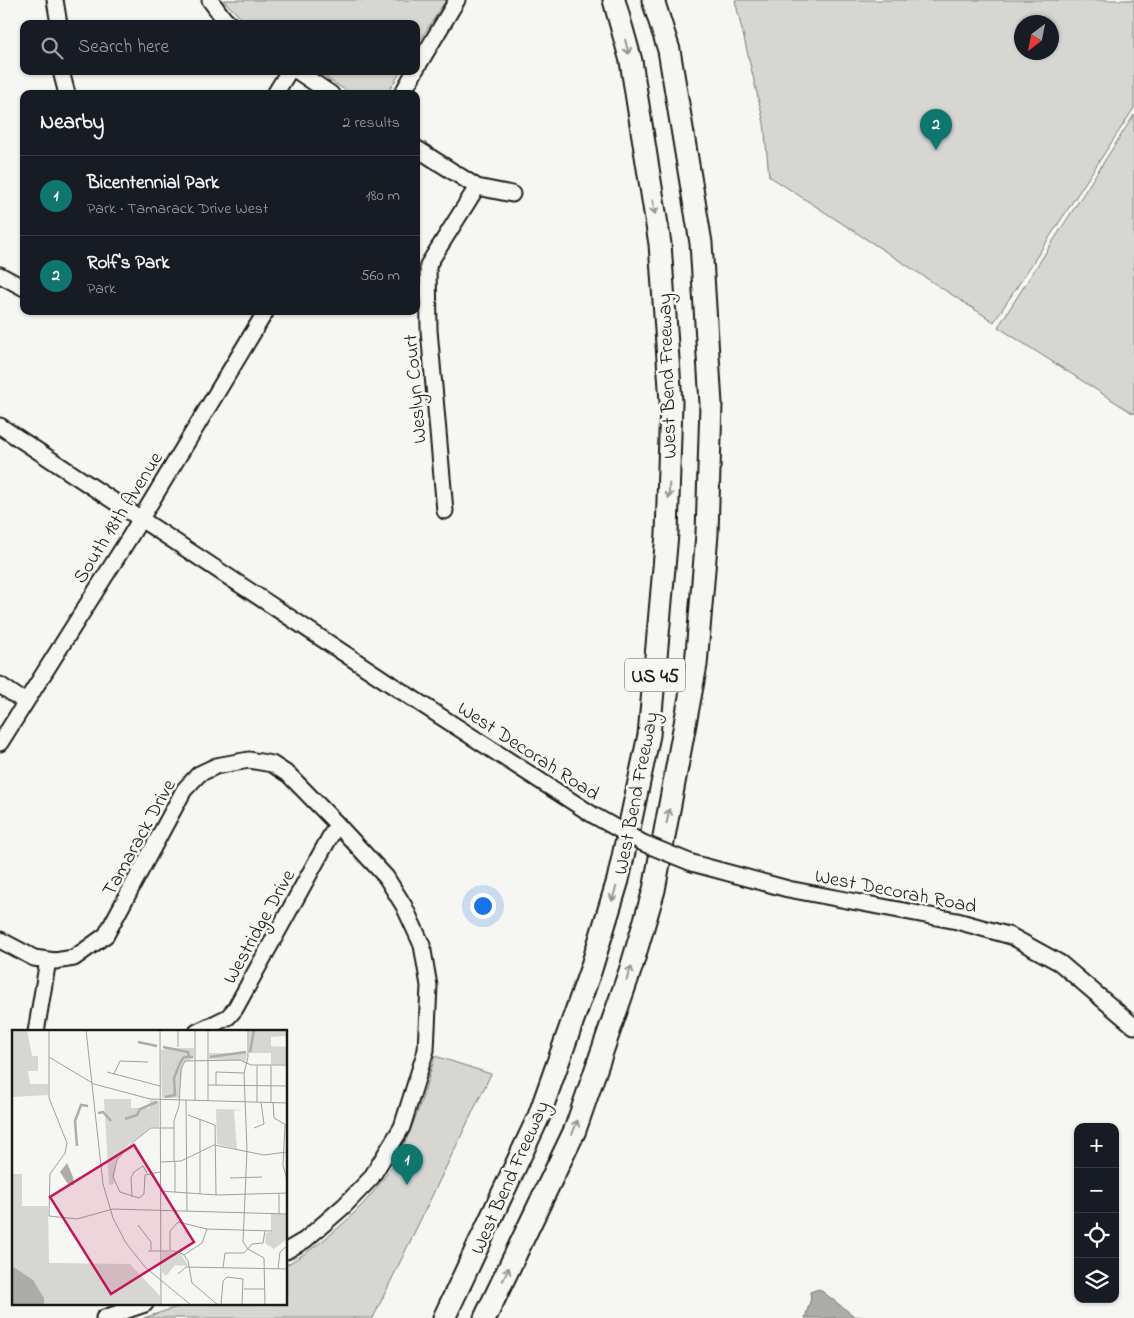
<!DOCTYPE html>
<html lang="en">
<head>
<meta charset="utf-8">
<style>
	body { margin:0; font-family:"Indie Flower",sans-serif; background:#242831; color:#f1f3f6 }
	.controls { position:absolute; right:15px; bottom:15px; display:grid; overflow:hidden; border-radius:10px; box-shadow:0 1px 4px #0004 }
	.controls button { width:45px; height:45px; display:grid; place-items:center; padding:0; border:0; border-bottom:1px solid #363941; background:#171b24; color:#f1f3f6; font:25px sans-serif }
	.compass { position:absolute; left:1014px; top:15px; width:45px; height:45px; border-radius:50%; background:#171b24; box-shadow:0 1px 4px #0004; rotate:212deg }
	.you { position:absolute; left:482px; top:905px; width:18px; height:18px; margin:-12px; border:4px solid #fff; border-radius:50%; background:#1a73e8; box-shadow:0 0 0 8px #1a73e833 }
	.badge { display:grid; place-items:center; width:32px; height:32px; border-radius:50%; background:#0f766e; color:#fff; font-size:16px; font-weight:700 }
	.pin { position:absolute; translate:-50% -41px; filter:drop-shadow(0 1px 2px #0008) }
	.pin::after { content:''; position:absolute; top:26px; width:18px; height:15px; background:inherit; clip-path:polygon(0 0,100% 0,50% 100%) }
	.list { margin:0; padding:0; list-style:none }
	h2 { display:flex; justify-content:space-between; align-items:center; height:65px; margin:0; padding:0 20px; font-size:21px }
	h2 small { font-size:16px; font-weight:400; color:#9ea1a6 }
	.list li { display:grid; grid-template-columns:32px 1fr auto; gap:15px; align-items:center; box-sizing:border-box; height:80px; padding:0 20px; border-top:1px solid #363941 }
	.list b { display:block; font-size:19px; white-space:nowrap }
	.list p { margin:0; font-size:16px; white-space:nowrap; color:#9ea1a6 }
	.list em { font-size:16px; font-style:normal; color:#9ea1a6 }
	.icon { flex:none; width:28px; height:28px; fill:none; stroke:currentColor; stroke-width:2; stroke-linecap:round; stroke-linejoin:round }
	.map { position:relative; flex:none; width:1134px; height:1318px; overflow:hidden }
	.search { position:absolute; background:#171b24; box-shadow:0 1px 4px #0004; left:20px; top:20px; width:400px; height:55px; display:flex; align-items:center; gap:12px; box-sizing:border-box; padding:0 18px; border-radius:10px; color:#9ea1a6; font-size:19px }
	.panel { position:absolute; background:#171b24; box-shadow:0 1px 4px #0004; left:20px; top:90px; width:400px; height:225px; border-radius:10px }
	.map>svg:first-child { display:block }
</style>
</head>
<body>
<div class="map">
<svg width="1134" height="1318" viewBox="0 0 1134 1318">
	<rect width="100%" height="100%" fill="#f6f6f2"/>
	<filter id="ink" filterUnits="userSpaceOnUse"><feTurbulence type="fractalNoise" baseFrequency=".02" numOctaves="2"/><feDisplacementMap in="SourceGraphic" scale="10" xChannelSelector="R" yChannelSelector="G"/><feConvolveMatrix kernelMatrix="1 2 1 2 8 2 1 2 1" color-interpolation-filters="sRGB"/></filter>
	<g filter="url(#ink)">
		<path fill="#d6d6d2" stroke="#797977" fill-rule="evenodd" d="M223 0H446L416 47V24H247Z
			M735 0H1134V108L994 322 769 176 764 123ZM1052 22V52H1022V22Z
			M316 71H401L387 94H351Z
			M1134 115V414L998 327Z
			M435 1056 491 1074 373 1318H144L186 1304H286V1265C330 1240 373 1201 398 1156 415 1125 425 1090 435 1056Z"/>
		<path fill="#acaca9" stroke="#727271" d="M819 1289 854 1316 871 1318H805L811 1298 810 1292Z"/>
		<g fill="none" stroke-linecap="round" stroke-linejoin="round">
			<g stroke="#1c1c1c" stroke-width="19">
				<path id="minor" d="M55 0 59 24
					M210 0 224 19 230 24
					M416 69 457 0
					M61 71 67 94
					M297 71 331 94
					M275 94 289 71
					M402 94 415 71
					M416 148 477 187 512 194
					M0 275 24 288
					M0 426 392 685 593 815
					M445 511 429 330 428 265 477 187
					M0 685 25 702
					M0 743 131 535 266 311
					M692 863 788 889 957 921 1011 936 1060 963 1134 1026
					M0 940 34 958 55 961 74 958 106 935 184 790 199 774 216 766 249 760 272 764 289 775 337 824 386 877 404 906 422 945 429 986 426 1050 402 1127 371 1178 344 1206 305 1240 286 1251
					M36 1032 48 960
					M197 1032 228 1017 235 1009 337 824
					M104 1318 145 1304"/>
			</g>
			<g stroke="#1c1c1c" stroke-width="25">
				<path id="highway" d="M444 1318 539 1116 591 969 618 880 649 735 667 534 671 402 660 244 631 61 614 0
					M485 1318 575 1130 631 968 654 890 696 665 707 534 711 404 701 243 669 50 653 0"/>
			</g>
			<use href="#minor" stroke="#f6f6f2" stroke-width="15"/>
			<use href="#highway" stroke="#f6f6f2" stroke-width="21"/>
			<g stroke="#1c1c1c" stroke-width="19" stroke-linecap="butt">
				<path id="minor-bridge" d="M593 815 643 843 692 863"/>
			</g>
			<use href="#minor-bridge" stroke="#f6f6f2" stroke-width="15"/>
		</g>
		<defs><path id="oneway-shaft" d="M-6 0H5M1.5-3L5.5 0L1.5 3" fill="none" stroke-width="1.6" stroke-linecap="round" stroke-linejoin="round" transform="scale(1.25)"/></defs>
		<g stroke="#949492">
			<use href="#oneway-shaft" transform="translate(627 47) rotate(75)"/>
			<use href="#oneway-shaft" transform="translate(654 207) rotate(81)"/>
			<use href="#oneway-shaft" transform="translate(669 491) rotate(92)"/>
			<use href="#oneway-shaft" transform="translate(668 816) rotate(-79)"/>
			<use href="#oneway-shaft" transform="translate(614 894) rotate(107)"/>
			<use href="#oneway-shaft" transform="translate(629 973) rotate(-71)"/>
			<use href="#oneway-shaft" transform="translate(575 1127) rotate(-69)"/>
			<use href="#oneway-shaft" transform="translate(506 1274) rotate(-65)"/>
		</g>
	</g>
	<g text-anchor="middle" stroke-width="5" stroke-linejoin="round" paint-order="stroke">
		<rect fill="#f6f6f2" stroke="#5d5d5c" stroke-width="1" x="625" y="658.5" width="60" height="33" rx="4"/>
		<g font-size="19" font-weight="bold" fill="#1c1c1c">
			<text x="655" y="682">US 45</text>
		</g>
		<g font-size="20" fill="#1c1c1c" stroke="#f6f6f2">
			<text transform="translate(666 376) rotate(-92)" y="7">West Bend Freeway</text>
			<text transform="translate(414 389) rotate(-95)" y="7">Weslyn Court</text>
			<text transform="translate(117 517) rotate(-58)" y="7">South 18th Avenue</text>
			<text transform="translate(529 750) rotate(33)" y="7">West Decorah Road</text>
			<text transform="translate(635 793) rotate(-79)" y="7">West Bend Freeway</text>
			<text transform="translate(138 837) rotate(-61)" y="7">Tamarack Drive</text>
			<text transform="translate(896 890) rotate(11)" y="7">West Decorah Road</text>
			<text transform="translate(258 926) rotate(-61)" y="7">Westridge Drive</text>
			<text transform="translate(509 1177) rotate(-66)" y="7">West Bend Freeway</text>
		</g>
	</g>
	<g transform="translate(12 1030)">
		<rect width="275" height="275" fill="#f6f6f2"/>
		<path d="M0 0H15L20 26H26V41H16L18 54H36V65L0 67ZM237 0H275L274 6 259 7V16L275 17V34L259 35V23H237ZM160 18H182V28L171 33 167 68H150L149 20ZM197 23H235L234 31 197 29ZM92 69H119V78H138V70L147 71V97H140L117 114 103 132 102 154 97 155ZM204 79 231 80 222 81 225 119 205 114ZM0 144H10V176H36L37 233 118 234 148 266V275H0ZM259 184H275V209L262 219 253 213 254 203 259 202ZM150 221 169 224 176 236 163 235 154 246 150 242Z" fill="#d6d6d2"/>
		<path d="M55 133 61 147 62 155 56 154 48 142ZM0 236 21 250 32 268V275H0Z" fill="#acaca9"/>
		<path fill="none" stroke="#acaca9" stroke-width="2.5" d="M126 12 145 16M151 17 176 22 177 27M238 22 242 0M198 27 234 22M153 67 163 65 162 48 168 33 172 27H181M86 83 91 82 99 91M113 89 125 85 128 79 145 72M65 116 63 91 69 75 76 76"/>
		<path fill="none" stroke="#9f9f9c" stroke-width="1" d="M37 0V68L55 113 53 123 38 144 37 186 65 189 101 179 275 184M74 0 91 154 101 188 114 213 133 237 179 275M148 0 149 275M166 0V17M183 0V70M236 0V27L232 43 235 120 231 212 236 219 252 228 253 275M37 27 82 54 138 69 275 73M245 36V72M259 36V72M95 42 148 56M102 44 108 31 136 32M196 55 275 56M204 55V42L232 43M174 70 175 181M196 71V0M261 72 262 88 274 95M176 85 203 95 204 165M273 95 271 135 275 150M242 98 252 94 249 72M148 132 169 131 202 115 252 125 275 122M162 132V91L167 76 169 39 173 31 228 30 239 35H275M163 132V162M148 142 133 145 132 164 127 168 108 162 101 147 105 130 121 112 139 98H162M218 148 250 147M148 161 205 165 275 163M188 163V89M267 163V184M120 167 119 148 122 142 131 136 135 143M126 195 139 212V220M158 220V201L166 192 195 199 260 201M136 221H162L171 224 176 231 180 253 206 275M172 225 190 213 195 199M211 238 213 223H232L240 214 251 213 253 201M266 239 268 222 275 216M166 244 174 237 275 239M232 259H253M209 275 211 251 215 247 231 249 230 275"/>
		<path fill="#c2185b" fill-opacity="0.15" stroke="#c2185b" stroke-width="2.5" d="M122 115 182 212 99 264 38 167Z"/>
		<rect width="275" height="275" fill="none" stroke="#1c1c1c" stroke-width="2.5"/>
	</g>
</svg>
<div class="controls">
<button>+</button>
<button>−</button>
<button><svg class="icon" aria-label="locate" viewBox="0 0 24 24"><circle cx="12" cy="12" r="6"/><path d="M12 2v4M12 18v4M2 12h4M18 12h4"/></svg></button>
<button><svg class="icon" aria-label="layers" viewBox="0 0 24 24"><path d="M12 4l9 5-9 5-9-5zM3 14l9 5 9-5"/></svg></button>
</div>
<svg class="compass" viewBox="-18 -18 36 36"><path d="M0-13l5 13h-10z" fill="#e53935"/><path d="M0 13l5-13h-10z" fill="#9ea1a6"/></svg>
<div class="you"></div>
<div class="pin badge" style="left:407px;top:1185px">1</div>
<div class="pin badge" style="left:936px;top:150px">2</div>
<div class="search"><svg class="icon" aria-label="search" viewBox="0 0 24 24"><circle cx="10" cy="10" r="6"/><path d="M15 15l6 6"/></svg>Search here</div>
<section class="panel">
<h2>Nearby<small>2 results</small></h2>
<ul class="list">
<li><span class="badge">1</span><div><b>Bicentennial Park</b><p>Park · Tamarack Drive West</p></div><em>180 m</em></li>
<li><span class="badge">2</span><div><b>Rolf's Park</b><p>Park</p></div><em>560 m</em></li>
</ul>
</section>
</div>
</body>
</html>
